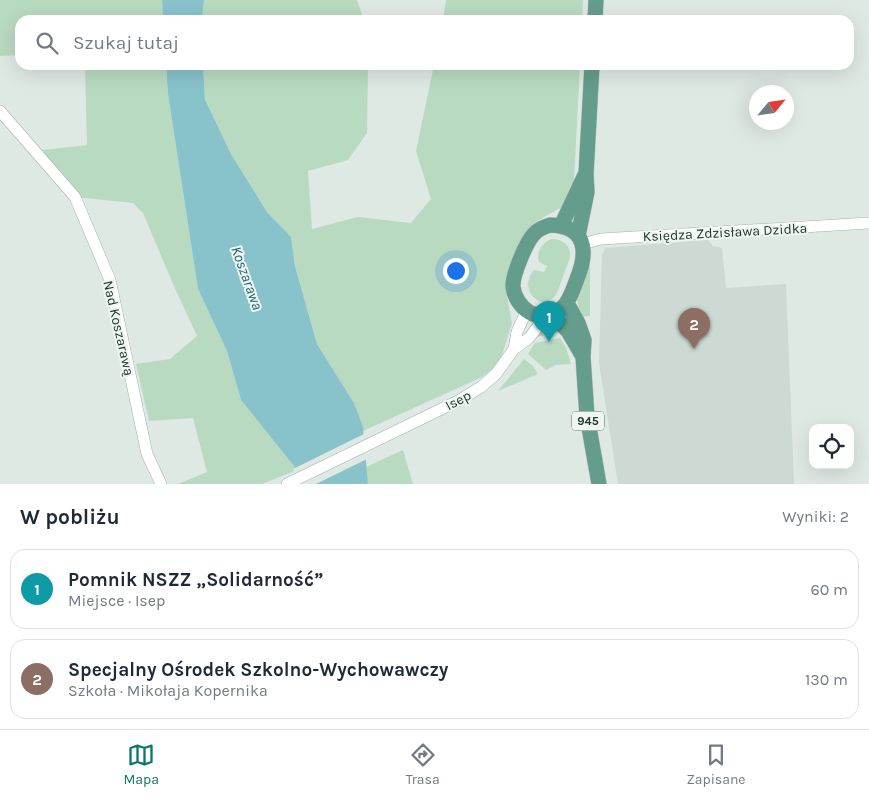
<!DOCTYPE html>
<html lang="pl">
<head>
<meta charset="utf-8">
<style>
	body { margin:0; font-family:Karla,sans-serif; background:#f6f6f7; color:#1f2937 }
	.controls { position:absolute; right:15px; bottom:15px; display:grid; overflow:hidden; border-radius:10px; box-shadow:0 5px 20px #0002 }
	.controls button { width:45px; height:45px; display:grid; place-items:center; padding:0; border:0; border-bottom:1px solid #e0e1e3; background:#fff; color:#1f2937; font:25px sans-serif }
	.compass { position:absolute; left:749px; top:85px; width:45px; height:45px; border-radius:50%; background:#fff; box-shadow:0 5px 20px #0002; rotate:61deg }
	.you { position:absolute; left:455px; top:270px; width:18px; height:18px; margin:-12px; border:4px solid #fff; border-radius:50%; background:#1a73e8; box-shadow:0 0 0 8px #1a73e833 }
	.badge { display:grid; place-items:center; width:32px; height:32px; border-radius:50%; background:#0f766e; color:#fff; font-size:16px; font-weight:700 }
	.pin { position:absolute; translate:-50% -41px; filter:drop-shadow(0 1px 2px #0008) }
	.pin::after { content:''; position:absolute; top:26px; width:18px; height:15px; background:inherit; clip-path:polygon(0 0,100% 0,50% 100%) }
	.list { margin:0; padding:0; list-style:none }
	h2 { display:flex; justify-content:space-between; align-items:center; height:65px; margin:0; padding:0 20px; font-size:21px }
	h2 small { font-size:16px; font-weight:400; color:#747a83 }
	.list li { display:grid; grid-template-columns:32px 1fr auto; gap:15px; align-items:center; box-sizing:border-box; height:80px; margin:0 10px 10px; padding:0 10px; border:1px solid #e0e1e3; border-radius:15px }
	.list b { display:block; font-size:19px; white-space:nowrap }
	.list p { margin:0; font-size:16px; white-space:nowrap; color:#747a83 }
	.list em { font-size:16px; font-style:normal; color:#747a83 }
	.icon { flex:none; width:28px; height:28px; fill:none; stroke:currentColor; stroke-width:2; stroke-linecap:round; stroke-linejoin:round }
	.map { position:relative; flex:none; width:869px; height:484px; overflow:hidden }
	.search { position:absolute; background:#fff; box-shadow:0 5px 20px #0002; left:15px; right:15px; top:15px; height:55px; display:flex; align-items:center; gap:12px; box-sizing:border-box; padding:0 18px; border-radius:15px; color:#747a83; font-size:19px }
	.sheet { height:245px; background:#fff }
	nav { display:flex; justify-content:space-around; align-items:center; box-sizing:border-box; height:70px; border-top:1px solid #e0e1e3; background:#fff; font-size:14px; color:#747a83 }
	nav a { display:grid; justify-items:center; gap:2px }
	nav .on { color:#0f766e }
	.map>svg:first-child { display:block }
</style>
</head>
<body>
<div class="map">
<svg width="869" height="484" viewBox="0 0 869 484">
	<rect width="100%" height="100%" fill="#dfe9e4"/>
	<path fill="#cdd9d3" d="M708 240 713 246 722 248 726 288 786 284 794 484H618L599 363 602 255 605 248Z"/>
	<path fill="#b8dac0" d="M0 0H162L163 20H20V55L0 56Z
		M204 0H357L364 20H202Z
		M446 0H583L582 20H443Z
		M85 65H166L168 94 198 289 227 351 241 400 297 470 262 484H178L207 472 193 418 149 421 136 364 170 359 197 336 173 284 143 213 133 203 75 197 35 151 87 145Z
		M203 65H368L367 133 348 160 308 171 312 229 358 217 411 223 431 199 416 151 434 65H580L574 180 571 198 562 207 537 221 530 227 509 274 506 291 512 323 501 358 492 369 482 377 363 431 354 403 317 344 295 266 291 237 267 212 231 154 205 98Z
		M552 239C560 239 568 243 570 252 571 259 566 267 564 274 561 281 559 290 555 296 541 313 517 289 534 270L544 272 547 266 539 262C535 252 543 242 552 239Z
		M590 260V316L580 317 577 299Z
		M548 326 554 327 560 332 536 337 542 329Z
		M560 338 566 348 571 364 556 365 546 370 528 354 535 343Z
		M524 359 533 366 538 374 498 391Z
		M403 450 413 484H368L366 467Z"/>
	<path fill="#88c3cc" d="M162 0H204L202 20H163Z
		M166 65H203L205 99 231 154 267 212 291 237 295 266 317 344 354 403 363 427 368 484H305L297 470 241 400 227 351 198 289 168 94Z"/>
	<path fill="#dfe9e4" d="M366 433 367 459 316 484H302L293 469Z"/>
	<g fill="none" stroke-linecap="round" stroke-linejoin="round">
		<g stroke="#a2b0ab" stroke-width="12">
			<path id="minor" d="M0 111 75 197 110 280 147 454 161 484
				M582 244 601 239 869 223
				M514 349 517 332 527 310
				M287 484 458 401 481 387 496 374 514 349 529 338 546 316"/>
		</g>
		<g stroke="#bcc3c1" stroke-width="16">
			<path id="primary" d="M595 20 596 0
				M550 225C587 226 588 252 577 279 571 296 565 315 544 315 538 315 533 315 529 312 521 307 514 297 513 287 512 276 526 242 534 234 538 229 544 227 550 225Z
				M561 226 585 175
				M578 236 587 192 586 174 592 65
				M567 303 578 323 584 340 583 357 587 416 599 484
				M552 314 568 331 582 355"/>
		</g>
		<use href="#minor" stroke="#fff" stroke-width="11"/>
		<use href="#primary" stroke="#659d8d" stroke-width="15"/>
	</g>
	<g text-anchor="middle" stroke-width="4" stroke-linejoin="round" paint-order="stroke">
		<rect fill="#eff6f2" stroke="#5f716b" stroke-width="1" x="572" y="411.5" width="32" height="19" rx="4"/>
		<g font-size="12" font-weight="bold" fill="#213831">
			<text x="588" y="425">945</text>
		</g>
		<g font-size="14" fill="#213831" stroke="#eff6f2">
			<text transform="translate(725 232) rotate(-3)" y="5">Księdza Zdzisława Dzidka</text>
			<text transform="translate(119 328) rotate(77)" y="5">Nad Koszarawą</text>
			<text transform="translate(458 400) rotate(-28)" y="5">Isep</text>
		</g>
		<g font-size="15" font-style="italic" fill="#1f6470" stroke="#eff6f2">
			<text transform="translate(247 278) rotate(70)" y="5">Koszarawa</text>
		</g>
	</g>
</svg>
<div class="controls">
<button><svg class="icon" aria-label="locate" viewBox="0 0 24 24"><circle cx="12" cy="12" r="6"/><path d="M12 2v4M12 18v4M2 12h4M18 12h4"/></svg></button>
</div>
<svg class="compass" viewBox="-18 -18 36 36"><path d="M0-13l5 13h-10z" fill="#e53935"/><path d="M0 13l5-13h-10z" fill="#747a83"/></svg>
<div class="you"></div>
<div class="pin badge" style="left:549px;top:342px;background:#0f9aa8">1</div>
<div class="pin badge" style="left:694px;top:349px;background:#8d6e63">2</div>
<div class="search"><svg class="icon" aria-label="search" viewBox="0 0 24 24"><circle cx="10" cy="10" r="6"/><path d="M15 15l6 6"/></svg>Szukaj tutaj</div>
</div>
<section class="sheet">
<h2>W pobliżu<small>Wyniki: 2</small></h2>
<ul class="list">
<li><span class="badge" style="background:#0f9aa8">1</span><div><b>Pomnik NSZZ „Solidarność”</b><p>Miejsce · Isep</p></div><em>60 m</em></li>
<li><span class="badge" style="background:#8d6e63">2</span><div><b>Specjalny Ośrodek Szkolno-Wychowawczy</b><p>Szkoła · Mikołaja Kopernika</p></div><em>130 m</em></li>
</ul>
</section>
<nav>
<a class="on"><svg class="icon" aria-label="map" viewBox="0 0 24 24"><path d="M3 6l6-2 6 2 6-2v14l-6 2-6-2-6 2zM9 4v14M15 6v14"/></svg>Mapa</a>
<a><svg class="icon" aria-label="directions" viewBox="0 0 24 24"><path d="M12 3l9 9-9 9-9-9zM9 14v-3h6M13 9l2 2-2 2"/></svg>Trasa</a>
<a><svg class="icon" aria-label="saved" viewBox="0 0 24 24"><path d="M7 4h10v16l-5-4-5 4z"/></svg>Zapisane</a>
</nav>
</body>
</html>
